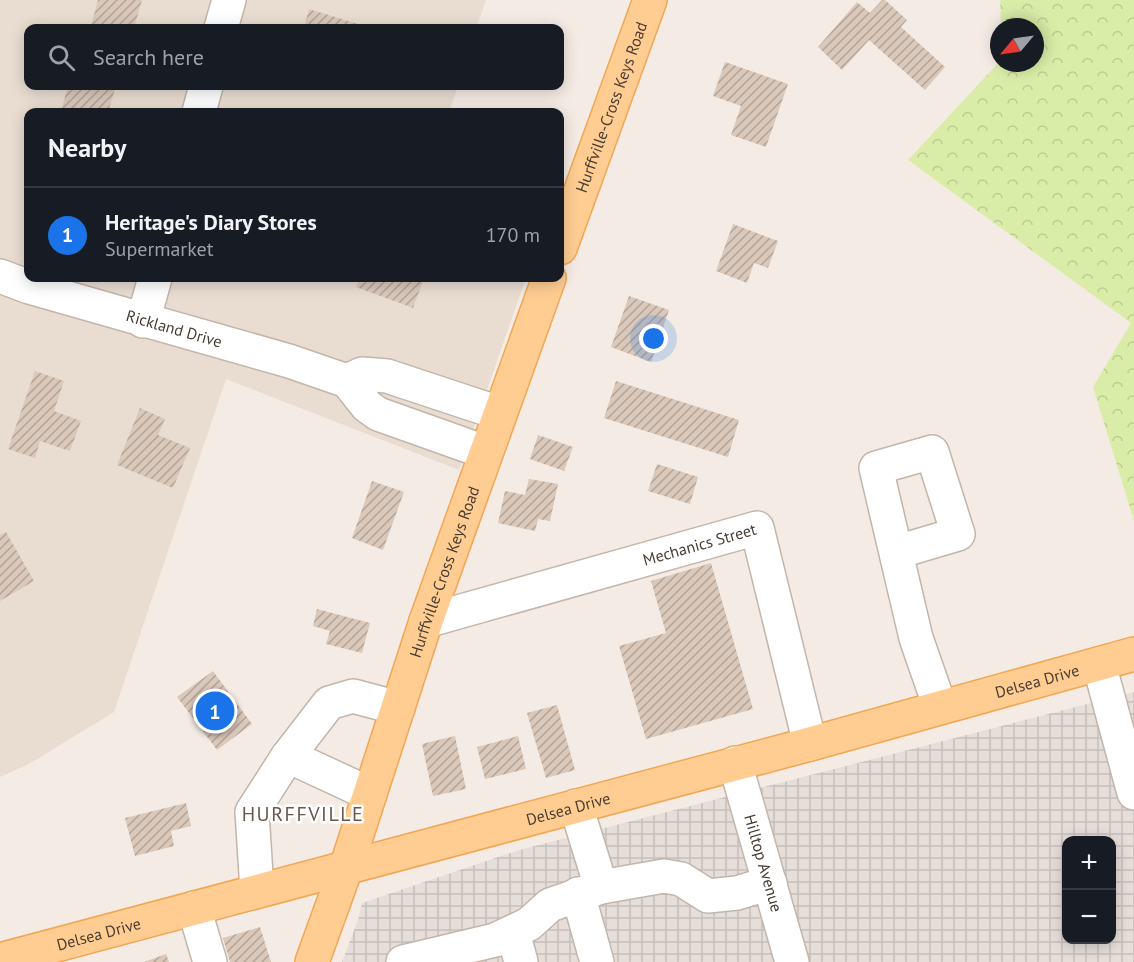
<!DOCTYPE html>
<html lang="en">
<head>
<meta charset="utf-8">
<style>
	body { margin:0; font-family:"PT Sans",sans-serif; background:#20242c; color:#f1f3f6 }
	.controls { position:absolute; right:18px; bottom:18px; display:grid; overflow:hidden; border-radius:12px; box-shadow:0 3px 15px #0003 }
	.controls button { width:54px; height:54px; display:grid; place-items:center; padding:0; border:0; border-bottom:2px solid #363941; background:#171b24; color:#f1f3f6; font:30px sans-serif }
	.compass { position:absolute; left:990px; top:18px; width:54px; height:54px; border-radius:50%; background:#171b24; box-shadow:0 3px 15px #0003; rotate:241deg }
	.you { position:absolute; left:654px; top:339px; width:21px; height:21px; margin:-15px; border:4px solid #fff; border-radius:50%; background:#1a73e8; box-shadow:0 0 0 9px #1a73e833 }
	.badge { display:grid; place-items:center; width:39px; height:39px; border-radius:50%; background:#1a73e8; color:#fff; font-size:20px; font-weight:700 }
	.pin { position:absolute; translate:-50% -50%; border:3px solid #fff; box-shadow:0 2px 6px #0006 }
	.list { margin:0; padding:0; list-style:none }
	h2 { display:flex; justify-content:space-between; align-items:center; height:78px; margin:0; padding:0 24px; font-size:26px }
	h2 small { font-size:20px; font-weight:400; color:#9ea1a6 }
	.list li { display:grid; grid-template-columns:39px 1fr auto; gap:18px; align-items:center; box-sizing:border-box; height:96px; padding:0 24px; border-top:2px solid #363941 }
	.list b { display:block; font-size:22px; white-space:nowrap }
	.list p { margin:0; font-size:20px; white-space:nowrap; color:#9ea1a6 }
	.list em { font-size:20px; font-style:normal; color:#9ea1a6 }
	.icon { flex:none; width:33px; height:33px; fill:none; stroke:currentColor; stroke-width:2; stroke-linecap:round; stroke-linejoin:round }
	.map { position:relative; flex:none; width:1134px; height:962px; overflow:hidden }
	.search { position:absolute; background:#171b24; box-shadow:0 3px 15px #0003; left:24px; top:24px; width:540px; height:66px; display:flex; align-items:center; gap:15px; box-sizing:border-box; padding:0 21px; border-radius:12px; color:#9ea1a6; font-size:22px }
	.panel { position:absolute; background:#171b24; box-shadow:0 3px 15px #0003; left:24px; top:108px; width:540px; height:174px; border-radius:12px }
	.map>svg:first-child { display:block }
</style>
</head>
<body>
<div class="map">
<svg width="1134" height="962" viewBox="0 0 1134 962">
	<defs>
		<pattern id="industrial-grid" width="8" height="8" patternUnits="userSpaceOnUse" patternTransform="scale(1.5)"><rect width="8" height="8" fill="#e6ded9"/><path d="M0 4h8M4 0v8" fill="none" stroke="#c7bfbb"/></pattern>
		<pattern id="forest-crowns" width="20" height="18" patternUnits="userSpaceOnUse" patternTransform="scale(1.5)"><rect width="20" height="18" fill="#daeda8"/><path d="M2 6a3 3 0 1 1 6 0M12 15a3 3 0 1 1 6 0" fill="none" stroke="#bccc91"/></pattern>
		<pattern id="building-hatch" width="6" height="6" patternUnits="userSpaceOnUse" patternTransform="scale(1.5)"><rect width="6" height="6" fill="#dac8bb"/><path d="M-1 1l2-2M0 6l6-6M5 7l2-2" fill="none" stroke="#b3a499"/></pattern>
	</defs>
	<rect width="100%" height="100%" fill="#f4ece4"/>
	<path fill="#e9ddd1" d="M0 0H486L476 28H28V86H458L449 112H28V278H526L459 470 226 379 114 712 29 764 0 777Z"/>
	<path fill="url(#industrial-grid)" fill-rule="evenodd" d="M1134 692V962H342L358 920 362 903 519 850ZM1066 840H1112V940H1066Z"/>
	<path fill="url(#forest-crowns)" d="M1000 0H1134V521L1093 387 1131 323 908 160 999 62 1035 63V27H1001Z"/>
	<path fill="url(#building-hatch)" d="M98 0H142L134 28H100L91 26Z
		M882 0H885L907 20 901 27 945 67 925 90 869 40 842 70 818 47 857 2 870 13Z
		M309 9 358 24 357 28H304Z
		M725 62 788 84 766 147 731 135 741 106 713 96Z
		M68 86H116L108 112H68L61 111Z
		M733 224 778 241 768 268 754 263 747 283 716 271Z
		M360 278H424L413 308 356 287Z
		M629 296 669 310 651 362 611 347Z
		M35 371 64 381 54 411 81 421 70 451 40 441 35 458 8 449Z
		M616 381 739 420 728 457 604 418Z
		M140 408 165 419 158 435 190 448 173 488 117 465Z
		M538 435 573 447 564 471 530 459Z
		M657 464 698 477 690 504 648 491Z
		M529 479 558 484 550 521 538 519 535 531 498 523 505 491 525 495Z
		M372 481 404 492 383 550 352 538Z
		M6 532 34 581 0 601V535Z
		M711 563 753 709 646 739 619 646 666 633 651 581Z
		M317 609 370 623 362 653 326 644 330 631 313 626Z
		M213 671 252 724 217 750 177 697Z
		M557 705 575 770 546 778 527 713Z
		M455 736 466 789 433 796 422 744Z
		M518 736 526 769 485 779 477 747Z
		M186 803 191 826 171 831 174 846 135 856 125 818Z
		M260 927 271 962H230L223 938Z
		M166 954 169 962H144Z"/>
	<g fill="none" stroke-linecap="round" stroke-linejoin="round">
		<g stroke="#c3b5a9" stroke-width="36">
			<g id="minor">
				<path d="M221 28 229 0"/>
				<path d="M199 112 206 86"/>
				<path id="s1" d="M0 276 29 287 289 361 347 381 367 406 378 414 485 452"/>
				<path d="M143 321 155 278"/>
				<path d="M347 381 362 374 387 376 499 413"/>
				<path d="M897 552 958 534 932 452 876 468 916 638 940 707"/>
				<path id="s2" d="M426 621 757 528 810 744"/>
				<path d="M1099 664 1134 793"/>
				<path d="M288 756 370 794"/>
				<path id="s3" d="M735 763 792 962"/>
				<path d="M601 887 664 876 681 879 708 896 737 893 770 883"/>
				<path d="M257 891 252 812 288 756 329 703 353 696 398 708"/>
				<path d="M578 894 597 962"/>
				<path d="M194 908 210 962"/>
				<path d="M513 932 521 962"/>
				<path d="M403 962 495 940 529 924 550 905 601 887 576 806"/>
			</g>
		</g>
		<g stroke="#f1a755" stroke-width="36">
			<g id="major">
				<path id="s4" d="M560 248 650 0"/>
				<path id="s5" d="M0 960 810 744 1134 654"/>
				<path id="s6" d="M312 962 346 868 426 621 549 278"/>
			</g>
		</g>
		<use href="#minor" stroke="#fff" stroke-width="33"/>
		<use href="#major" stroke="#ffcd92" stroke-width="33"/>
	</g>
	<g text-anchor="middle" stroke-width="5" stroke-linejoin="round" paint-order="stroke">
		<g font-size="16" fill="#473c33" stroke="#fff">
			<text dy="6" stroke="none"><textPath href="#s4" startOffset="150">Hurffville-Cross Keys Road</textPath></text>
			<text dy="6" stroke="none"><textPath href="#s1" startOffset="182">Rickland Drive</textPath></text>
			<text dy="6" stroke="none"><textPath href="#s2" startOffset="284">Mechanics Street</textPath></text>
			<text dy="6" stroke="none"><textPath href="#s6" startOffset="412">Hurffville-Cross Keys Road</textPath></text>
			<text dy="6" stroke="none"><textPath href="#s5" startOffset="1074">Delsea Drive</textPath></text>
			<text dy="6" stroke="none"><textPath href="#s5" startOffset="588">Delsea Drive</textPath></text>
			<text dy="6" stroke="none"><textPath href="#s3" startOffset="104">Hilltop Avenue</textPath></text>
			<text dy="6" stroke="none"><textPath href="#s5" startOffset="102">Delsea Drive</textPath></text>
		</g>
		<g font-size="20" letter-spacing="1.5" fill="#6b5749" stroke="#fff">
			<text x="303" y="821">HURFFVILLE</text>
		</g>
	</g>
</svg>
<div class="controls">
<button>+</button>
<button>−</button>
</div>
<svg class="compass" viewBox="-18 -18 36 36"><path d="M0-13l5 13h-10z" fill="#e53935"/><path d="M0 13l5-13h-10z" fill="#9ea1a6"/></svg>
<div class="you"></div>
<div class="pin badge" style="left:215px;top:711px">1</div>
<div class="search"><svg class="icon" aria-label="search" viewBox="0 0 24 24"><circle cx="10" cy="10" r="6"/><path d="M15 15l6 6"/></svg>Search here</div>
<section class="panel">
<h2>Nearby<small></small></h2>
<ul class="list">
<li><span class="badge">1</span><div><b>Heritage's Diary Stores</b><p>Supermarket</p></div><em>170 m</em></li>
</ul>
</section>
</div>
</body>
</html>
